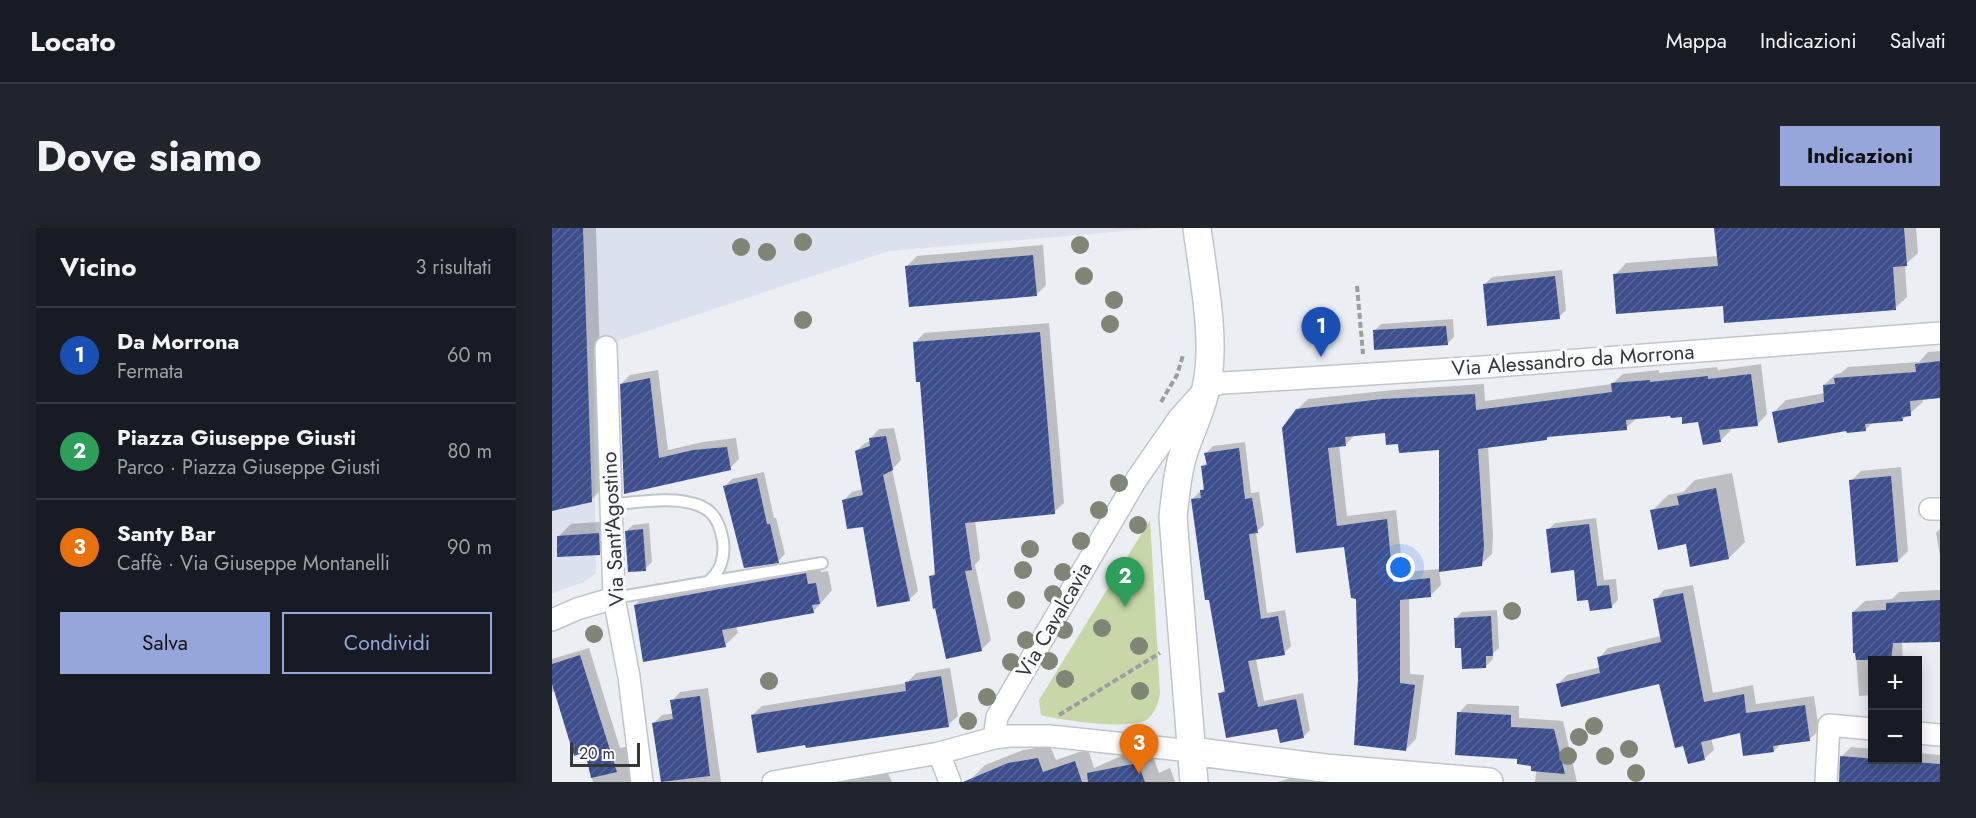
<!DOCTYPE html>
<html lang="it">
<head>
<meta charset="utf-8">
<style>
	body { margin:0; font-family:Jost,sans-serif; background:#20242c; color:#f1f3f6 }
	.controls { position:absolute; right:18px; bottom:18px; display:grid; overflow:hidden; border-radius:0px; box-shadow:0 3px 15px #0003 }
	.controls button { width:54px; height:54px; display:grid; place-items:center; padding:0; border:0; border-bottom:2px solid #363941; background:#171b24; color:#f1f3f6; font:30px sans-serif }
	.scale { position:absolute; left:18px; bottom:15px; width:70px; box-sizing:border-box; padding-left:6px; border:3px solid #363739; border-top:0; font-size:16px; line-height:21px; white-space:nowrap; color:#363739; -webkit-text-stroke:4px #fafbfe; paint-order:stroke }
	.you { position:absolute; left:849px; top:340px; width:21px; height:21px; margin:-15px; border:4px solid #fff; border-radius:50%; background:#1a73e8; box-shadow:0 0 0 9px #1a73e833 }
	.badge { display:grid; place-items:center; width:39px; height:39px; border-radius:50%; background:#96a6da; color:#fff; font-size:20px; font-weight:700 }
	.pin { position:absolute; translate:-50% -50px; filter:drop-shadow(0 2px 3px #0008) }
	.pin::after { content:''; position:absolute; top:32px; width:21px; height:18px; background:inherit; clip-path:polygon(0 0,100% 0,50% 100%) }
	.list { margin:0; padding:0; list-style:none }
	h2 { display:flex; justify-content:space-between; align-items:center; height:78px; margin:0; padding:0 24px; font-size:26px }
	h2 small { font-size:20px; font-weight:400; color:#9ea1a6 }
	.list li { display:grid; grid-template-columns:39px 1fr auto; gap:18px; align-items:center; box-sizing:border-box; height:96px; padding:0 24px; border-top:2px solid #363941 }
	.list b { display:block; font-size:22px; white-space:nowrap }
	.list p { margin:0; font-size:20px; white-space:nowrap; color:#9ea1a6 }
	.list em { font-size:20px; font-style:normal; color:#9ea1a6 }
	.actions { display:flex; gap:12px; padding:18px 24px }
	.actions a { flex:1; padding:14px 0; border:2px solid #96a6da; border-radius:0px; text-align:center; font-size:21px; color:#96a6da }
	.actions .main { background:#96a6da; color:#111 }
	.map { position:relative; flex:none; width:1388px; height:554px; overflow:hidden; border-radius:0px }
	header { display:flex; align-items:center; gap:36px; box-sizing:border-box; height:84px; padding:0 30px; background:#171b24; border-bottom:2px solid #363941 }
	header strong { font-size:28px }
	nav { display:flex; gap:33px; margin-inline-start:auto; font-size:21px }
	.intro { display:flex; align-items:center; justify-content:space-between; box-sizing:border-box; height:144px; padding:0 36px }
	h1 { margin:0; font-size:42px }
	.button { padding:15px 27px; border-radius:0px; background:#96a6da; color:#111; font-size:21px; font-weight:700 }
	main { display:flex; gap:36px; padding:0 36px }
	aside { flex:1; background:#171b24; border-radius:0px; box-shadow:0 3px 15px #0003 }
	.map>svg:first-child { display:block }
</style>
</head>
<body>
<header>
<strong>Locato</strong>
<nav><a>Mappa</a><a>Indicazioni</a><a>Salvati</a></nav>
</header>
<div class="intro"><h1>Dove siamo</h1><a class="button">Indicazioni</a></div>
<main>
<aside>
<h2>Vicino<small>3 risultati</small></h2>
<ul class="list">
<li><span class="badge" style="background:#1a4fb4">1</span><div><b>Da Morrona</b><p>Fermata</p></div><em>60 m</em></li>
<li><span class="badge" style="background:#2e9e5b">2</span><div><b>Piazza Giuseppe Giusti</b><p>Parco · Piazza Giuseppe Giusti</p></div><em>80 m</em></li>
<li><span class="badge" style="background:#e8710a">3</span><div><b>Santy Bar</b><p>Caffè · Via Giuseppe Montanelli</p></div><em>90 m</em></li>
</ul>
<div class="actions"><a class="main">Salva</a><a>Condividi</a></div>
</aside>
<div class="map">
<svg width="1388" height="554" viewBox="0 0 1388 554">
	<defs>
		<pattern id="building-hatch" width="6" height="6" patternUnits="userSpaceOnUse" patternTransform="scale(1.5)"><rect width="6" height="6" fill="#3d4e8d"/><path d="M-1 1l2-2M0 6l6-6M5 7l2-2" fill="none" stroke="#586598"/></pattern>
	</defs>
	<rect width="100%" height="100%" fill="#ebeef3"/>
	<path fill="#dce1ee" d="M0 0H608L336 23 41 121 44 345 32 354 0 365Z"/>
	<path fill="#c7d7a8" d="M598 292 608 466C606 475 603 485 596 491 581 503 507 492 489 487L487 472Z"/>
	<path fill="#0003" fill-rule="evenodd" d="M0 0H44L52 259 39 272 0 281Z
		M1164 0H1364L1366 25 1353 37 1355 69 1343 80 1172 77 1063 47 1074 35 1166 28Z
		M491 17 494 57 484 67 355 38 365 28Z
		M1010 42 1014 82 1007 89 933 56 940 49Z
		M901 91 902 109 895 116 822 103 829 96Z
		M497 95 512 275 502 284 423 292 428 331 423 337 439 412 429 422 379 349 384 343 369 152 363 115 372 105Z
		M1388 123V168L1370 170 1371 174 1350 192 1321 194 1313 202 1222 184 1234 172 1273 165 1272 157 1284 146 1289 145 1296 139 1367 134 1376 124Z
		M1209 136 1215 186 1205 197 1178 200 1179 202 1169 212 1152 215 1148 193 1120 187 1085 190 1074 200 998 208 994 211 936 218 941 307 940 326 929 336 887 342 889 357 879 367 857 370 858 446 872 447 864 511 854 521 807 451 806 370 793 318 745 323V182L756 171 841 162 932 156 933 173 1060 156 1071 146 1107 142V145L1165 139 1166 142ZM835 203 888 220 889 341 851 344 844 282 795 288 787 217 794 216 804 206Z
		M106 142 116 222 151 214 184 210 187 231 178 240 74 264 69 156 78 147Z
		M342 200 349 232 340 241 366 363 357 372 312 297 292 272 300 264 311 261 304 223 313 215 319 213V210L327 201Z
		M693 214 699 265 707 264 712 297 704 304 715 385 733 382 739 418 732 425 704 431 712 473 751 465 758 502 751 509 726 499 668 466 674 460 640 271 653 259 650 239 655 234 654 225 661 218Z
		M1349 239 1356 323 1346 333 1299 253 1309 243Z
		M212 244 222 290H224L233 326 226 333 173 258 180 251Z
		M1180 245 1193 314 1177 330 1135 314 1100 283 1116 267 1131 264 1143 252Z
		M1044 290 1052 352 1064 351 1066 372 1059 379 1038 370 1023 340 996 302 1003 295Z
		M59 293 60 313 47 326 6 309 19 296Z
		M97 295 100 334 93 341 74 303 81 297Z
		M1388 301V327L1384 305Z
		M267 333 269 344 276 343 280 362 261 384 184 398 186 405 173 417 82 378 95 365Z
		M1141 357 1161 465 1201 457 1204 476 1262 468 1267 502 1257 512 1229 515 1222 523 1189 503 1159 510 1162 522 1152 531 1132 516 1108 454 1006 456 1015 447 1049 439 1047 430 1056 420 1109 408 1103 372 1112 362Z
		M1388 362V413H1350L1351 433H1320V467L1307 468 1301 384 1313 373 1340 371 1347 364Z
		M945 382 947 420 940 426 941 431 934 438 910 418 903 391 910 384Z
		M37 420 68 520 77 518 85 554H41L34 522 4 463 0 464V431Z
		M398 440 406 488 396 497 255 515 200 487 210 478 355 455 364 445Z
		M156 460 169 554H111L102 495 110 487 122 485 120 473 128 464Z
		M915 476 967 478V490L1011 493 1025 554H983L985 537 967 529 907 485Z
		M498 518 504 532 536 521 542 540 569 528 599 523 607 545 618 540 623 554H422L420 550 433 537 471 522Z
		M1299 519 1320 521V532H1366V525L1388 527V554H1288L1290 528Z
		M334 541 340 554H265Z
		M747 543 865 554H725L740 550Z"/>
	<path fill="url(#building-hatch)" d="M0 0H31L40 274 0 283Z
		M1162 0H1352L1355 38 1341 39 1344 82 1172 95 1171 78 1064 86 1061 46 1166 38Z
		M481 27 485 68 357 79 353 38Z
		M1003 48 1008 91 935 98 931 56Z
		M894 98 896 117 822 122 821 102Z
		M488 104 503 286 413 295 420 342 413 343 430 423 394 431 383 380 381 381 377 348 383 347 368 154H364L361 114Z
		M1388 133V170L1358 173 1359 188 1350 189 1351 193 1313 196 1314 203 1295 205 1294 203 1226 215 1220 184 1272 174 1271 157 1283 156 1282 150 1364 144 1363 136Z
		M1199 146 1206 198 1167 202 1169 214 1151 217 1146 194 1130 196V189L1119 190 1118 188 1074 192 1075 202 995 209V212L926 221 932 318 930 338 887 344V222L847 225 846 216 834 217 833 205 793 209 794 218 776 220 785 298 835 291 841 354 878 350 879 369 848 372V455L863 457 854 523 802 517 806 451 804 371 799 370 792 319 744 325 730 200 744 181 830 171 923 166 924 182 1060 164 1059 155 1098 152V154L1156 148V151Z
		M98 150 107 230 141 222 175 219 179 242 72 266 68 156Z
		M334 208 341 242 331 247 358 373 325 379 311 299 295 301 290 272 311 267 303 223 318 218 317 210Z
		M687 220 693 271 700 270 706 305 697 306 709 391 726 388 733 427 696 433 706 479 744 471 752 510 728 515 725 501 674 510 666 465 673 464 657 372H653L639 271 649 270 648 262H652L649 238 655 237 652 225Z
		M1339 248 1346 334 1304 338 1297 252Z
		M205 250 215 296H218L227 335 192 340 171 258Z
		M1164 260 1177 331 1138 339 1134 316 1106 322 1098 282 1127 277 1125 268Z
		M1037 296 1045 358 1057 357 1060 380 1038 383 1036 372 1025 373 1022 342 999 345 994 301Z
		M91 301 94 343 76 344 73 303Z
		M47 305 48 327 5 329V308Z
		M254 345 256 356 264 355 268 376 260 377 262 385 170 402 174 419 91 434 82 377Z
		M1131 365 1152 474 1192 466 1194 485 1253 477 1258 513 1221 518 1222 524 1191 528 1188 505 1149 514 1153 532 1136 536 1131 518 1123 520 1107 456 1009 479 1004 456 1048 445 1045 429 1109 414 1101 371Z
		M1388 372V414L1341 415 1339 432H1304L1303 425H1301L1300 384 1334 382V375Z
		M939 388 941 428H934V440L910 441 909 420H903L902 390Z
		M28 427 65 544 39 550 33 524 22 528 0 456V436Z
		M389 448 397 499 254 520 253 517 205 525 199 487 354 463 353 454Z
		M148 468 158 548 109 554 100 495 121 491 118 472Z
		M905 484 959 487V499L1002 501 1013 546 979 543V538L965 536V531L903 527Z
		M1288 528 1388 536V554H1287Z
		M486 530 491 544 523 533 530 554H411L456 535Z
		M586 535 593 554H536L535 545Z"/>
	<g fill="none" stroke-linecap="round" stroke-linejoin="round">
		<g stroke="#c2c4ca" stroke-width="14">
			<path id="service" d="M58 277C85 274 136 265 158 284 166 291 169 302 171 313 173 330 169 343 156 354L62 370
				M156 354 270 335"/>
		</g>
		<g stroke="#c2c4ca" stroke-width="24">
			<path id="minor" d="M54 119 62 370 77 449 90 554
				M1378 281H1388
				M0 392 25 381 62 370
				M1366 505 1388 507
				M442 510 445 489 584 252 627 190 654 160 669 155 689 154 931 139 1388 105
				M387 525 398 554
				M221 554 387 525 442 510 458 508H498L639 523
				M1274 554 1277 497 1320 501"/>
		</g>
		<g stroke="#c2c4ca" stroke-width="30">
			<path id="tertiary" d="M639 523 773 540 937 554
				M642 554 621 289C623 269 625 249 630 230 637 206 649 184 654 160 665 114 651 48 645 0"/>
		</g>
		<path stroke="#9b9da1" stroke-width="4" stroke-dasharray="6 3" stroke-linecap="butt" d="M805 58 811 126
			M609 174 625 147 631 127
			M507 487 608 425"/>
		<use href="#service" stroke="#fff" stroke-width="10"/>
		<use href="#minor" stroke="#fff" stroke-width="21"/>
		<use href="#tertiary" stroke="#fff" stroke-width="27"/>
	</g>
	<g fill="#7f8676">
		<circle cx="251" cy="14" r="9"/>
		<circle cx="528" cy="17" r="9"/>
		<circle cx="189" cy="19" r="9"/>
		<circle cx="215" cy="24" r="9"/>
		<circle cx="532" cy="48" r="9"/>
		<circle cx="562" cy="72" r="9"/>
		<circle cx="251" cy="92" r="9"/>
		<circle cx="558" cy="96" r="9"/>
		<circle cx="567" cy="255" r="9"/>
		<circle cx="547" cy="282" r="9"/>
		<circle cx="586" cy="297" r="9"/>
		<circle cx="529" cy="313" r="9"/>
		<circle cx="478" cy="321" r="9"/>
		<circle cx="471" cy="342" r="9"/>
		<circle cx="511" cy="344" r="9"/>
		<circle cx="501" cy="366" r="9"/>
		<circle cx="464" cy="372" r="9"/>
		<circle cx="960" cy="383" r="9"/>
		<circle cx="550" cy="400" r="9"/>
		<circle cx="512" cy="402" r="9"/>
		<circle cx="42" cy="406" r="9"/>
		<circle cx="474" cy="412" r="9"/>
		<circle cx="587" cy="418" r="9"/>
		<circle cx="497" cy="433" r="9"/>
		<circle cx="459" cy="434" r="9"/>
		<circle cx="513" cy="451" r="9"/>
		<circle cx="217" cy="453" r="9"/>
		<circle cx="588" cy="463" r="9"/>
		<circle cx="435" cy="469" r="9"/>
		<circle cx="416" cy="493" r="9"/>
		<circle cx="1042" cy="498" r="9"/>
		<circle cx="1027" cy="509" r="9"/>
		<circle cx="1077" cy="521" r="9"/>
		<circle cx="1016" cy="528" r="9"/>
		<circle cx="1053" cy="528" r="9"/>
		<circle cx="1084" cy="545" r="9"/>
	</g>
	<g text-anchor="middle" stroke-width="6" stroke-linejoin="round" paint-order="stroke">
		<g font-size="21" fill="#363739" stroke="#fafbfe">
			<text transform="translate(1021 132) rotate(-4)" y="7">Via Alessandro da Morrona</text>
			<text transform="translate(61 301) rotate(-93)" y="7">Via Sant'Agostino</text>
			<text transform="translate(502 392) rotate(-60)" y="7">Via Cavalcavia</text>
		</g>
	</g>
</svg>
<div class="controls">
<button>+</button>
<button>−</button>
</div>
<div class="scale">20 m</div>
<div class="you"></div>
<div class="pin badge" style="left:769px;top:129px;background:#1a4fb4">1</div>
<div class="pin badge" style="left:573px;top:379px;background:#2e9e5b">2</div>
<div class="pin badge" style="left:587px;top:546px;background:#e8710a">3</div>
</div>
</main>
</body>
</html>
